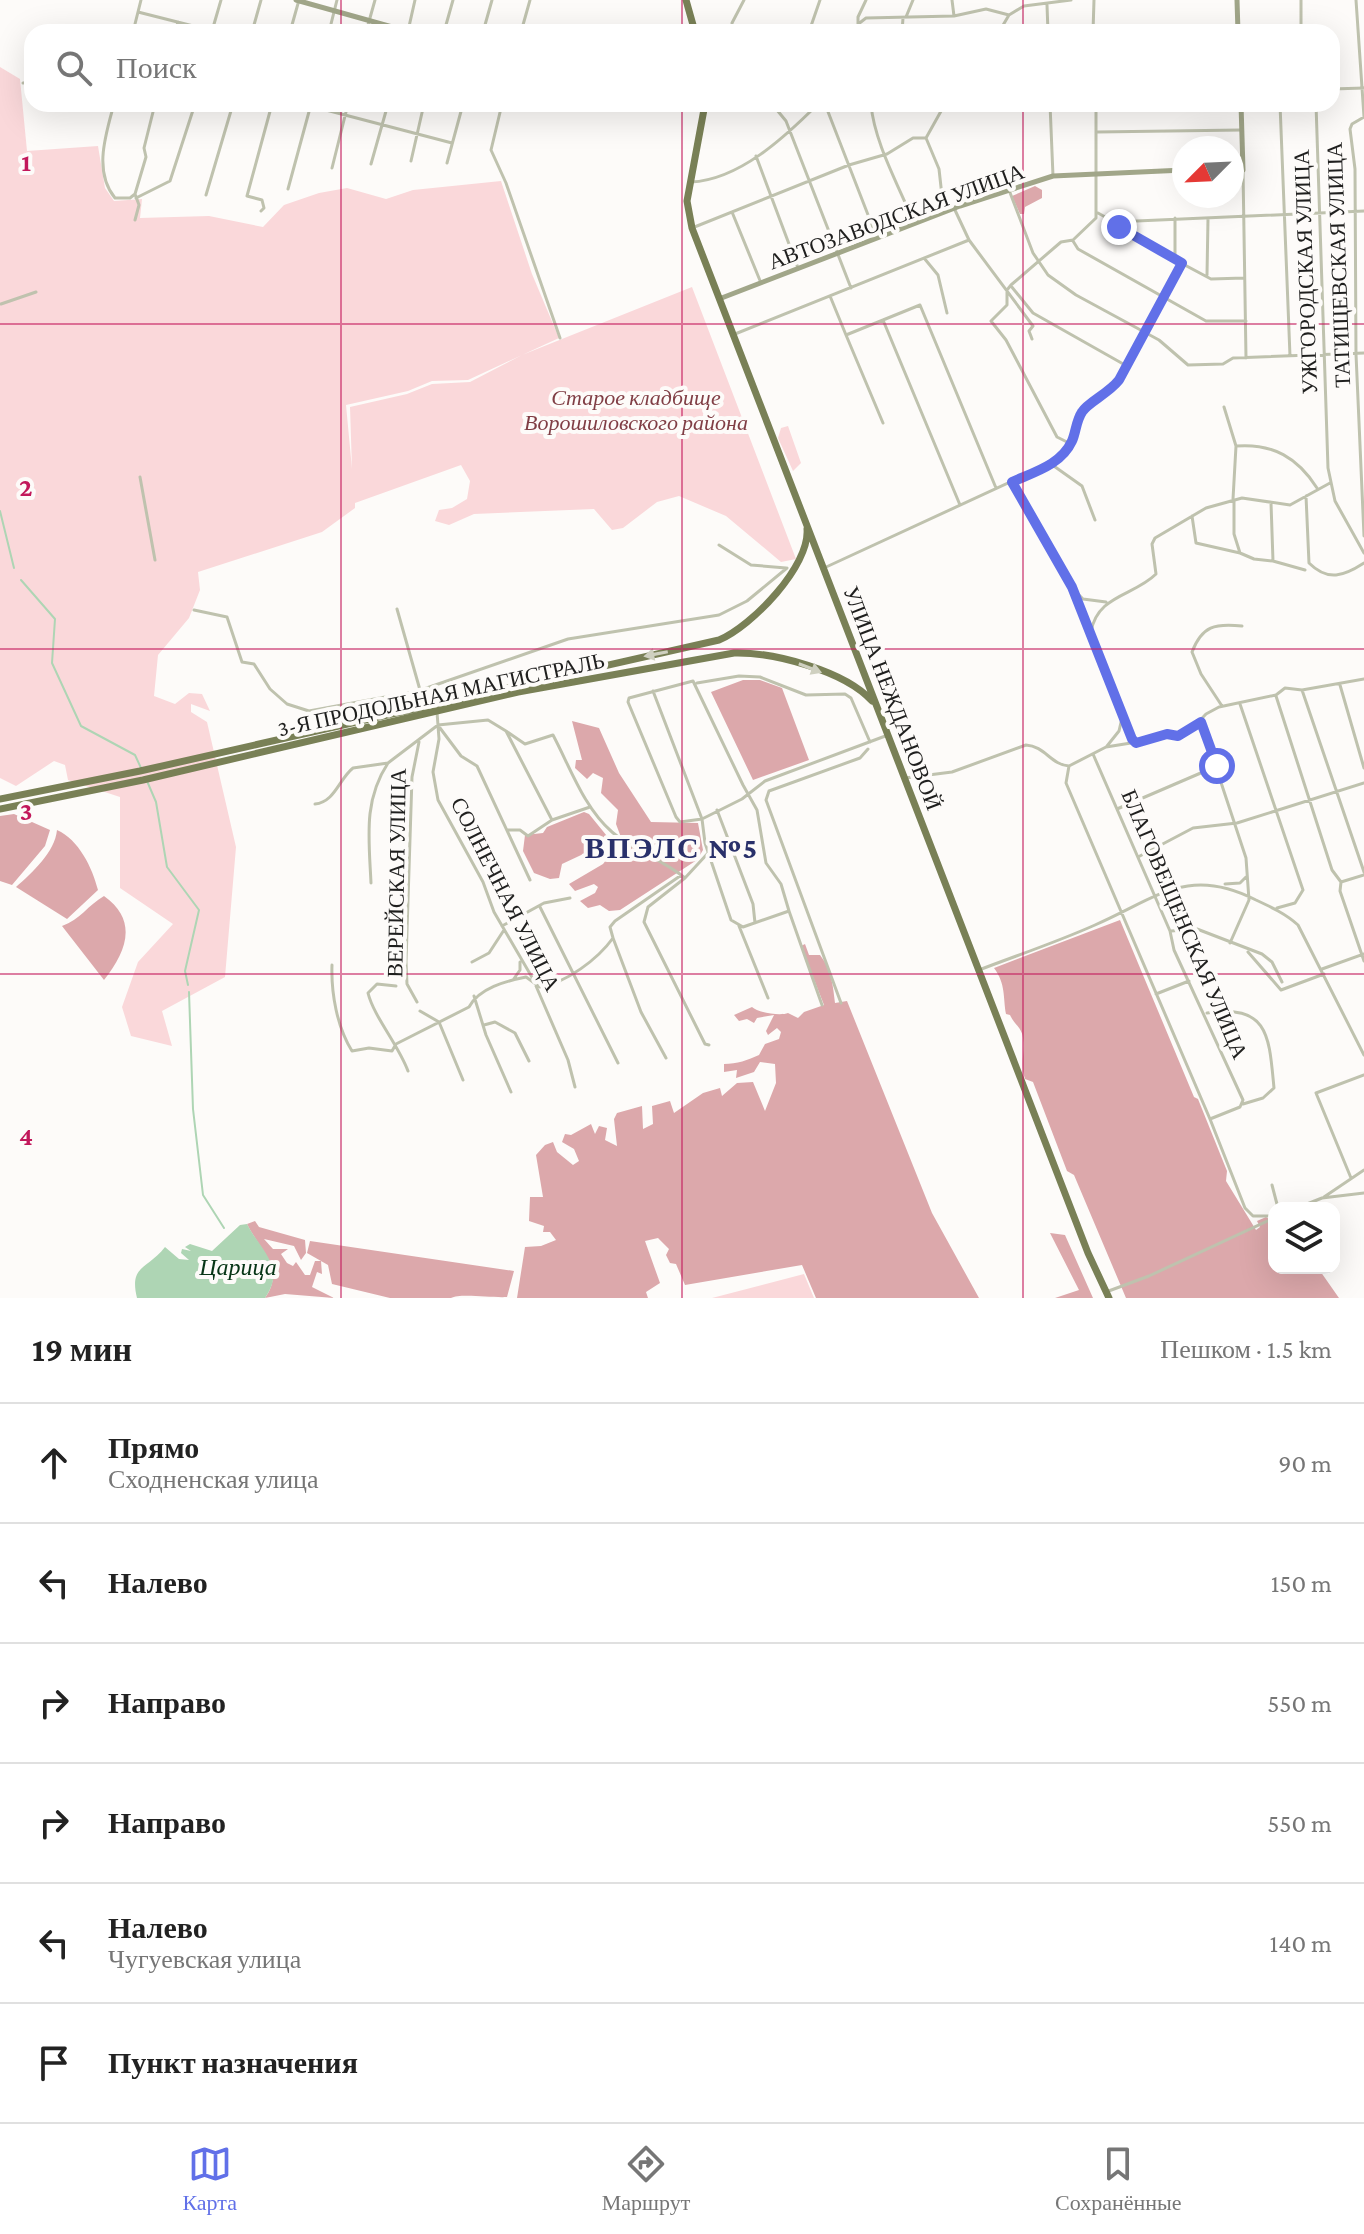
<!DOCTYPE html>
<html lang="ru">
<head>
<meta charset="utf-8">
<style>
	body { margin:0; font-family:"Crimson Pro",serif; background:#f6f6f6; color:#222 }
	.controls { position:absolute; right:24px; bottom:24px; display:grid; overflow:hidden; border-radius:16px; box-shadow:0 8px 32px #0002 }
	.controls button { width:72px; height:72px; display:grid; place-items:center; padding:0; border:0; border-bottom:2px solid #e0e0e0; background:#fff; color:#222; font:40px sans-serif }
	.compass { position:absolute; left:1172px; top:136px; width:72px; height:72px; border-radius:50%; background:#fff; box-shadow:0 8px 32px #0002; rotate:246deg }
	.stop { position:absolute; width:24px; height:24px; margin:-18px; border:6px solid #6170e8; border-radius:50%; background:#fff }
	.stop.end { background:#6170e8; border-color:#fff; box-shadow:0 2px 8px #0008 }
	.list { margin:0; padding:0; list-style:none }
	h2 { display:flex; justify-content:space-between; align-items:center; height:104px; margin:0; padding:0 32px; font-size:34px }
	h2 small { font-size:26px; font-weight:400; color:#767676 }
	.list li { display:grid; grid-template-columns:52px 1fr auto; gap:24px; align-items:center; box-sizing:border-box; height:120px; padding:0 32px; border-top:2px solid #e0e0e0 }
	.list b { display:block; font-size:30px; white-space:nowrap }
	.list p { margin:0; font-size:26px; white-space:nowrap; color:#767676 }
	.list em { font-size:26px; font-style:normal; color:#767676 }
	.icon { flex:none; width:44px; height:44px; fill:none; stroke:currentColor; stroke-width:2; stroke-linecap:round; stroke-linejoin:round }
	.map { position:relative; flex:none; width:1364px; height:1298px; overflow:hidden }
	.search { position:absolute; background:#fff; box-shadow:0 8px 32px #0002; left:24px; right:24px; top:24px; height:88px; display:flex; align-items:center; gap:20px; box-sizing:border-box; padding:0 28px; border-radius:24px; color:#767676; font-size:30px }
	.sheet { height:824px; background:#fff }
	nav { display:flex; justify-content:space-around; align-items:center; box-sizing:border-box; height:112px; border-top:2px solid #e0e0e0; background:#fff; font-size:22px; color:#767676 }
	nav a { display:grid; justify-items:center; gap:4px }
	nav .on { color:#6170e8 }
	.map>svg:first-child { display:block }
</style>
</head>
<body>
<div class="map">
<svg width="1364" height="1298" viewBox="0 0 1364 1298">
	<rect width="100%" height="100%" fill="#fdfbf9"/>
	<path fill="#fad8da" d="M0 67 20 79 27 151 98 146 105 188 114 201 142 199 140 218 209 216 263 227 284 205 319 193 347 188 386 199 413 190 501 181 532 274 559 338 468 380 432 381 408 391 346 405 352 469 350 407 407 394 432 384 470 382 522 355 692 287 796 559 781 562 726 516 679 496 657 502 623 528 612 530 594 509 474 514 449 525 435 521 439 510 452 508 467 499 470 481 461 465 355 503V508L322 532 198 572 200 590 189 618 158 655 154 696 175 704 189 693 202 694 210 711 191 704V712L207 722 236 847 225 977 162 1011 172 1046 131 1036 122 1007 138 962 173 924 120 888V797L68 780 65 765 54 761 16 786 0 778Z
		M788 426 801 463 793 471 778 438 781 428Z
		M804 1274 814 1298H712Z"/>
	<path fill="#dca8ab" d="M1035 186 1042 190V198L1025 207 1024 214H1020L1012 196Z
		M743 680H760L782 688 809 760 753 780 711 692Z
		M572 721 599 728 619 773 651 822 698 823 703 850 697 860 620 910 609 911 600 905 588 908 580 901 595 893 598 887 594 884 575 891 569 884 603 864 622 840 616 824 618 810 601 793 603 778 593 773 587 779 575 768 576 760H582Z
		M584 812 589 814 611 841 562 864 559 878 550 879 534 873 523 851 525 835 543 833 547 827Z
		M14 814 50 830 45 846 12 885 0 881V816Z
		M57 830C79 840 92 867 98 890L67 919 16 887C32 873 55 852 57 830Z
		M104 896C139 921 126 952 104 980L62 926C80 920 88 905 104 896Z
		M1120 920 1194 1097 1198 1099 1227 1171 1226 1181 1256 1230 1260 1227 1257 1221 1266 1217 1274 1222V1268H1318L1339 1298H1126L1074 1175 1067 1171 1033 1082 1025 1079C1020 1064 1025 1053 1023 1038 1022 1028 1014 1024 1010 1015L1006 1014C1003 998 1006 984 994 968Z
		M805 944 809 955H820C832 970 833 987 835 1003L847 1001 932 1213 979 1298H816L802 1265 685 1285 676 1264 670 1263 666 1255 669 1249 658 1238 645 1241 660 1283 646 1292 648 1298H517L525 1247 541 1246 556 1240 550 1232H543L544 1226 529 1221 530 1197H543L536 1155 545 1145 553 1142 557 1152 573 1165 579 1161 574 1149 562 1142 565 1134 571 1135 591 1124 595 1134 599 1126 607 1128 605 1140 617 1146 614 1119 617 1113 642 1106 643 1129 653 1124 652 1106 670 1101 674 1113 703 1093 720 1088 722 1096 737 1083 753 1082 765 1111 776 1083 775 1064 760 1062 754 1072 736 1078 737 1070 724 1072V1064C737 1064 748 1060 759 1055L765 1044 779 1039 781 1032 777 1028 768 1035 766 1031 774 1015 757 1018 754 1023 747 1019 739 1021 734 1015 752 1007C758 1013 781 1016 788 1013L798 1018 804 1012 824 1005 801 946Z
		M255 1221 259 1227 305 1240 306 1253 301 1260 294 1246 264 1239 273 1249H288L281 1254 287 1263 293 1266 296 1262 305 1275H310L315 1261H321L322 1274 317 1272 312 1287 334 1298 285 1294 265 1298C286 1269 259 1249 247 1224Z
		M1050 1233 1065 1235 1093 1298H1055L1079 1290Z
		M310 1241 514 1271 507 1297C492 1298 460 1293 451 1298H390L332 1284 328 1265 307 1253Z"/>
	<path fill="#aed5b4" d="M247 1224C260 1250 287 1267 265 1298H137C129 1265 147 1270 165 1247L179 1259 189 1260 181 1253 182 1249 191 1251 185 1247 190 1244 212 1251 240 1225Z"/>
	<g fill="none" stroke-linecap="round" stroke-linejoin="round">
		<path stroke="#aed5b4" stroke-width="2" d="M0 511 14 568
			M21 580 55 619 52 663 81 726 135 755 141 768
			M147 781 156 802 167 867 199 910 185 971 188 985
			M189 992 193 1109 203 1195 224 1228"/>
		<path stroke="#bfc2ae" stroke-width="3" d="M952 0 954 16
			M1301 0V32
			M1356 0 1364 117 1352 124 1350 129 1355 169 1356 354 1364 536
			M1047 5 1048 32
			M138 12 213 31
			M906 17 913 0
			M811 26 820 0
			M212 31 221 0
			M408 31 415 0
			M133 32 141 0
			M175 32 178 22
			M252 32 261 0
			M290 32 299 0
			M329 32 337 0
			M366 32 375 0
			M444 32 453 0
			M483 32 492 0
			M521 32 530 0
			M733 32 732 23 744 0
			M767 32 811 26 827 32
			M848 32 866 18 954 16 986 9 1009 15 1024 6 1071 0
			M858 32V17L866 0
			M902 32 903 18
			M999 32 1009 15
			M1093 32 1094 0
			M23 83 32 82
			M1332 89 1364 88
			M114 104C106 134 93 171 115 198H130L135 194
			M303 104 452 143
			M502 104 491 150 506 183 560 338
			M772 104 786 121 851 288
			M825 104 877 238
			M871 104C874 142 899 186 914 223
			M945 104 926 138 939 169 942 196 948 211
			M1050 104 1053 176
			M1280 104 1290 356
			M1316 104 1328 468 1335 501 1364 553
			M1097 132 1241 130
			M756 156 798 268
			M411 161 424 104
			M447 163 463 104
			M371 164 388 104
			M332 168 348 104
			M1243 170 1246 358
			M691 182C739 180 785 137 818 104
			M288 189 310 108
			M1009 190 1033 253 1048 275 1076 295 1159 340 1188 365 1223 364 1233 358 1364 353
			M206 195 233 104
			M136 198 170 181 195 104
			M954 208 969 240 1033 326 1029 331 1032 339
			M261 211 264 208 262 200 247 196 272 104
			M732 212 761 283
			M1098 213 1114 222 1364 211
			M1175 218V259
			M135 220 139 205 135 194 146 157 144 148 155 104
			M1114 222 1123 232 1211 279 1244 278
			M692 228 849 165 887 154 913 138H926
			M1073 241 1078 249 1206 321H1246
			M924 258 938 275 947 313
			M1207 275 1208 219
			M1011 286 1033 313 1125 365
			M830 296 846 335 920 305 996 488
			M1 304 36 292
			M883 320 960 505
			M735 334 969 240
			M846 335 883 423
			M1224 407 1236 446 1233 499
			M1071 444 1057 437 1006 340 991 321 1007 305V290L1011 285 1061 242 1073 240 1096 218V104
			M1236 446C1273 443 1298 458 1317 488
			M1051 464 1082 486 1095 520
			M140 477 155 560
			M1012 482 1072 587 1090 630
			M1306 496 1309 563C1328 582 1344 576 1364 563
			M1234 500V534L1240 553 1254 559 1273 561
			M1271 503 1273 561 1305 570
			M1192 516 1196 543 1240 553
			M719 545 751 565 786 568
			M824 568 1060 459C1073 444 1072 421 1085 408 1096 397 1108 395 1119 380L1182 263
			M1074 590 1083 599 1106 602
			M397 609 420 690
			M194 610 227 617 242 662 254 664 270 689 287 704 309 711 418 691 568 639 719 615 747 601 787 568
			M697 683 739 676 760 677 806 695 845 694 851 698 870 742
			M1340 685 1364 768
			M424 690 441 702
			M1302 690 1364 872
			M653 691 702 819 680 822 676 817 628 702 629 698 693 681 743 785 757 810 766 863 781 884 789 911
			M1276 696 1332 870 1341 882 1340 891 1364 961
			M1240 704 1303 890 1295 903 1277 908
			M1222 706 1201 674 1192 652C1202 626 1215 623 1242 626
			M437 712 439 739 433 772 438 800 483 882 494 912 533 979
			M1123 721 1135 742
			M1201 722 1246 858 1249 900 1230 943
			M440 728 461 756 477 766 530 880
			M506 731 525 744 553 735C570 767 584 808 612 832 634 851 662 859 685 878L648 907 644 922 705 1044 709 1045
			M1107 746 1119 731 1122 718 1091 632C1097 595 1134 596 1156 574L1152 544 1155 538 1206 508 1242 498 1290 505 1330 483
			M1093 754 1170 931 1174 950 1243 1100 1240 1107 1210 1119
			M905 778 952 772 1026 745C1045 746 1051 765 1069 766
			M315 804C335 802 339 779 353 768L388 763 438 725 488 720 506 731 552 820 590 807
			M1117 809 1217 766
			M717 810 753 904 755 923
			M508 830H520L528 836 552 820
			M1138 857 1193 828 1237 823 1364 783
			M1341 882 1364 875
			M371 883C369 839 363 801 388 763
			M1225 884 1240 883 1246 877
			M540 907 618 1063
			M502 926 544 903 570 898
			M739 926 768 998
			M1171 931 1197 929 1262 954 1272 962 1282 982
			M613 938 641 1012 666 1058
			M1248 952 1281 990 1324 974
			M472 962 489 953 504 930
			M332 965C331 993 337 1027 352 1051L369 1048 392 1051 396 1044 469 1007C479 988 506 981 526 977L540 987C566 983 598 959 613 938L610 927 615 921 680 876 685 878 709 852
			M1322 969 1364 954
			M979 970C1018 955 1057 942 1095 925 1157 898 1188 865 1256 900 1271 907 1286 914 1298 925L1364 1055
			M513 980 520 970V962
			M396 986 377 984 368 993C374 1017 398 1044 408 1071
			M536 986 568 1060 575 1087
			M1156 994 1189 981
			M474 996 486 1035 511 1092
			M417 1002 407 984 406 962 412 777 419 742
			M841 1003 766 800 769 791 860 758 868 749
			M822 1005 789 911 743 927 731 920 705 843 702 819 742 799 765 781 888 735
			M420 1011 439 1022 463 1080
			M1207 1013C1269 1004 1269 1036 1274 1088L1263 1098 1243 1104
			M484 1025 495 1022 515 1033 529 1061
			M1351 1178 1316 1093 1364 1075
			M1272 1185 1278 1208
			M1324 1197 1364 1170
			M1297 1208 1322 1198 1364 1193
			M1274 1216H1253L1245 1208 1210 1119 1066 783 1069 766 1106 747 1187 734 1206 714 1219 707 1276 695 1285 688 1302 690 1364 679
			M1106 1292 1149 1276 1274 1218"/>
		<path stroke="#a1a689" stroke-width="5" d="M296 0 410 32
			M1237 0 1238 32
			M1232 170H1243L1241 104
			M719 299 960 206 1053 176 1184 170"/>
		<path stroke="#798056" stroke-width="7" d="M686 0 695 32
			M705 104 687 201 692 228 1088 1253 1109 1298
			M0 799 140 771 719 640C752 626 810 566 807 529
			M0 809 143 780 518 692 734 653C774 652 845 671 872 701"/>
	</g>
	<defs><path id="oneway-solid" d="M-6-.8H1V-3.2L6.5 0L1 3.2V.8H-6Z" transform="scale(2)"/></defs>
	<g fill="#cfd0c0">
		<use href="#oneway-solid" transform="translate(656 654) rotate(169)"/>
		<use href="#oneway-solid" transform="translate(810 668) rotate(21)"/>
	</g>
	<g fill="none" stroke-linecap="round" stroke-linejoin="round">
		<path stroke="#6170e8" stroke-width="10" d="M1119 227 1182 263 1119 380C1108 394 1088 402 1082 412 1076 421 1076 432 1072 441 1061 465 1034 472 1012 482L1072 587 1132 739 1136 743 1167 734 1178 736 1201 722 1217 766"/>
	</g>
	<path fill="none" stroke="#c2185b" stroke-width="2" stroke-opacity="0.55" d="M341 0V32M682 0V32M1023 0V32M341 104V1298M682 104V1298M1023 104V1298M0 324H1364M0 649H1364M0 974H1364"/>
	<g text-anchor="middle" stroke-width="8" stroke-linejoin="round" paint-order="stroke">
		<g font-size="22" fill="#1f1f1e" stroke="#fdfbf9">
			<text transform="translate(896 216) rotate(-20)" y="8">АВТОЗАВОДСКАЯ УЛИЦА</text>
			<text transform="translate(1338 265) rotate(-92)" y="8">ТАТИЩЕВСКАЯ УЛИЦА</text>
			<text transform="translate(1305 272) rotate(-92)" y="8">УЖГОРОДСКАЯ УЛИЦА</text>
			<text transform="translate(441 694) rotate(-12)" y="8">3-Я ПРОДОЛЬНАЯ МАГИСТРАЛЬ</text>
			<text transform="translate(893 698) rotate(69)" y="8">УЛИЦА НЕЖДАНОВОЙ</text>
			<text transform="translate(396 873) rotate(-89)" y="8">ВЕРЕЙСКАЯ УЛИЦА</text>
			<text transform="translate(506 894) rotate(63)" y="8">СОЛНЕЧНАЯ УЛИЦА</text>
			<text transform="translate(1185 924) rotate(67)" y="8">БЛАГОВЕЩЕНСКАЯ УЛИЦА</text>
		</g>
		<g font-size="22" font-style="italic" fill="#803e45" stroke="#fdfbf9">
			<text x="636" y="405">Старое кладбище<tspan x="636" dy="25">Ворошиловского района</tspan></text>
		</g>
		<g font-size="24" font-style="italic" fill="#073516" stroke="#fdfbf9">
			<text x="238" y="1275">Царица</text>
		</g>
		<g font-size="30" font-weight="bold" letter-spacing="2" fill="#29306a" stroke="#fdfbf9">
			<text x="672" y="858">ВПЭЛС №5</text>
		</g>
	</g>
	<g font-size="26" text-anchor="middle" font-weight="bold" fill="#c2185b" stroke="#fdfbf9" stroke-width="8" stroke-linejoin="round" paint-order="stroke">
		<text x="26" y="171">1</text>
		<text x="26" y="496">2</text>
		<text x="26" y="820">3</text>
		<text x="26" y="1145">4</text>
	</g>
</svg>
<div class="controls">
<button><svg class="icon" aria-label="layers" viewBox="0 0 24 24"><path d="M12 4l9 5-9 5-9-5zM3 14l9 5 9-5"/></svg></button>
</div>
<svg class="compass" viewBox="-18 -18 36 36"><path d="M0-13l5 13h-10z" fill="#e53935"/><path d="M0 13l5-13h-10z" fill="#767676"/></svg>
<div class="stop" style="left:1217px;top:766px"></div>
<div class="stop end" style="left:1119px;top:227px"></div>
<div class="search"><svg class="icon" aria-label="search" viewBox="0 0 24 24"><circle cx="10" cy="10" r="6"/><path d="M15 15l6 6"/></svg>Поиск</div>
</div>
<section class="sheet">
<h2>19 мин<small>Пешком · 1.5 km</small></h2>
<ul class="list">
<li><svg class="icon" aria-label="ahead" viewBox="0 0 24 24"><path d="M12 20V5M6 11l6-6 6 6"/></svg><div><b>Прямо</b><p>Сходненская улица</p></div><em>90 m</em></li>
<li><svg class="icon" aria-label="left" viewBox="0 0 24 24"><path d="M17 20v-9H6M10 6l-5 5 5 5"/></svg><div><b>Налево</b></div><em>150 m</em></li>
<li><svg class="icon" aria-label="right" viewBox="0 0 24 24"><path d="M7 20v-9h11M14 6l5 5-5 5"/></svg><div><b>Направо</b></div><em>550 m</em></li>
<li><svg class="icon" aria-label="right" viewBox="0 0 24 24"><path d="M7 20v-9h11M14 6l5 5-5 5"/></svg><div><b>Направо</b></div><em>550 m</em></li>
<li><svg class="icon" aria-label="left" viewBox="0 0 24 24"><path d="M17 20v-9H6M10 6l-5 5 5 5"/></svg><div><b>Налево</b><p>Чугуевская улица</p></div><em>140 m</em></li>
<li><svg class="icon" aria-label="arrive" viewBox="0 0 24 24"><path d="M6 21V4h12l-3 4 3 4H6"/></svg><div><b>Пункт назначения</b></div></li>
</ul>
</section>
<nav>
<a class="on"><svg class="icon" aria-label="map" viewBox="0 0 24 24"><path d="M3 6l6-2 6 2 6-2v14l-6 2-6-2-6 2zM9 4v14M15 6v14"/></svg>Карта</a>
<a><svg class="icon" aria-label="directions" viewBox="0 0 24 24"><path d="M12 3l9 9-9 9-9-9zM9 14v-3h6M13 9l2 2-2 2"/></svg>Маршрут</a>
<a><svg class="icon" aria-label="saved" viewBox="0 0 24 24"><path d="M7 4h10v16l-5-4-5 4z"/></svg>Сохранённые</a>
</nav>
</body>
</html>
